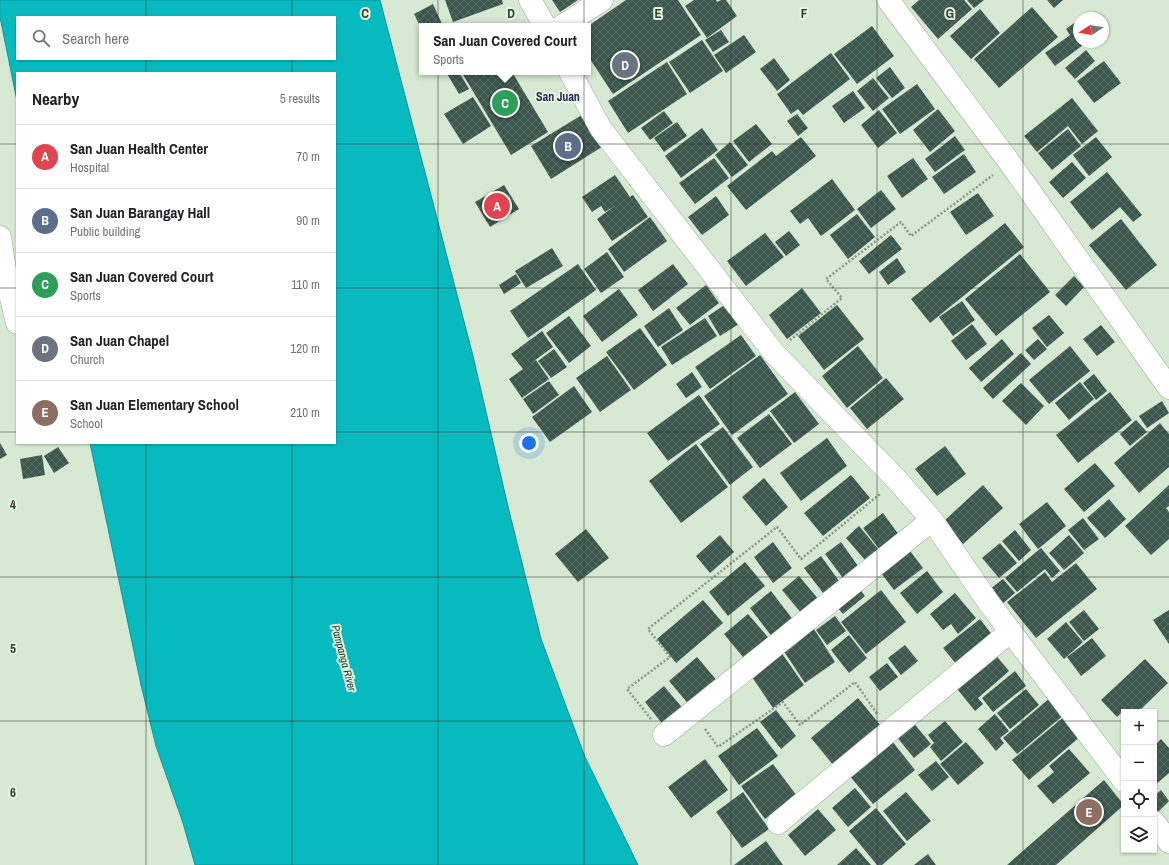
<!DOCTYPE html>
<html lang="en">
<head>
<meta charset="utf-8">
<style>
	body { margin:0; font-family:"Archivo Narrow",sans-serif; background:#f2f2f2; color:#202124 }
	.controls { position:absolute; right:12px; bottom:12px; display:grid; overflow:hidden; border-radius:0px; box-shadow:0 1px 3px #0004 }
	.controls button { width:36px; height:36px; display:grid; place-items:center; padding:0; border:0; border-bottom:1px solid #e0e0e0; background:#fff; color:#202124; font:20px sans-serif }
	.compass { position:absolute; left:1073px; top:12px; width:36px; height:36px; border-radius:50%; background:#fff; box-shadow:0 1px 3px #0004; rotate:258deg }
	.you { position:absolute; left:529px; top:443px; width:14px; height:14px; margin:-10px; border:3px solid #fff; border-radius:50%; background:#1a73e8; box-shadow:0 0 0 6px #1a73e833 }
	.badge { display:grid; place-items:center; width:26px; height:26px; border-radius:50%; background:#7a5ed8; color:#fff; font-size:13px; font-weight:700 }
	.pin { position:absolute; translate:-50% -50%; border:2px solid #fff; box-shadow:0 1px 4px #0006 }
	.popup { position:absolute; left:419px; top:23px; width:172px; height:52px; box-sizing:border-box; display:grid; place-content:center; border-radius:0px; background:#fff; filter:drop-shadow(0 1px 3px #0005); font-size:13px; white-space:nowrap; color:#757577 }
	.popup b { font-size:15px; color:#202124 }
	.popup::after { content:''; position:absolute; left:50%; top:100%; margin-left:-8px; border:8px solid transparent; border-top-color:#fff }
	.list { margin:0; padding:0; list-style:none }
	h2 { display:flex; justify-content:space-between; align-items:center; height:52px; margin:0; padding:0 16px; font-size:17px }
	h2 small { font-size:13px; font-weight:400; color:#757577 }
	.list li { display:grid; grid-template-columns:26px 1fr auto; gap:12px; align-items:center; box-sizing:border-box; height:64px; padding:0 16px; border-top:1px solid #e0e0e0 }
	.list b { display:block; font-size:15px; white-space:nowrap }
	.list p { margin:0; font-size:13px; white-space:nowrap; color:#757577 }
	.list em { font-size:13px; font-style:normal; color:#757577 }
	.icon { flex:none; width:22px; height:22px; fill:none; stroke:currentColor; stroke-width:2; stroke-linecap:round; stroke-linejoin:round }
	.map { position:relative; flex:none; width:1169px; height:865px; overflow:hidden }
	.search { position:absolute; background:#fff; box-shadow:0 1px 3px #0004; left:16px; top:16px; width:320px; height:44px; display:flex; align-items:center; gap:10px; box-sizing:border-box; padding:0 14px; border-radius:0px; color:#757577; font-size:15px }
	.panel { position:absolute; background:#fff; box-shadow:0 1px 3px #0004; left:16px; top:72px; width:320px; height:372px; border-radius:0px }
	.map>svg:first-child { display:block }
</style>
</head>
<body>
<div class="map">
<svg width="1169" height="865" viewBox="0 0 1169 865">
	<defs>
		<pattern id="building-cross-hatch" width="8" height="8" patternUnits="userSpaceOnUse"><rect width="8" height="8" fill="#3c574d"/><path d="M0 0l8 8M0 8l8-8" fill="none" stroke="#576d64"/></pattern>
	</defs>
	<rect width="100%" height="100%" fill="#d7e9d2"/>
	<path fill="#07bac0" stroke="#159496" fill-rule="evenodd" d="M0 0H380L473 356 510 515 541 639 585 757 638 865H195L183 823 156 746 141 685 90 443H335V73H17V101L0 17ZM17 17H335V59H17Z"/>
	<path fill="url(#building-cross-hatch)" d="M445 0H502L503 4 453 22Z
		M552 0H578L560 12Z
		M626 0H678L701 35 613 94 588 56V26Z
		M694 0H716L717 2 721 0H726L737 16 707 38 685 6Z
		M919 0H964L972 9 938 39 911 7Z
		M967 0H984L974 8Z
		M1047 0H1063L1054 8Z
		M433 4 443 26H422V30L414 14Z
		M1032 7 1058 37 999 88 974 59Z
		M980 9 1000 33 971 59 950 36Z
		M1077 21 1079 24V42H1087L1055 66 1045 53 1070 35 1066 29Z
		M872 26 894 56 857 84 834 54Z
		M721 30 729 42 713 52 705 40Z
		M744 35 756 52 726 73 714 55Z
		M702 40 723 71 690 93 669 62Z
		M1086 50 1095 61 1075 79 1065 68Z
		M831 53 850 79 803 115 798 109 791 114 777 94Z
		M774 58 790 80 777 91 760 69Z
		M1104 61 1121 83 1094 103 1077 81Z
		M667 62 687 94 628 133 608 101Z
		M890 67 905 88 892 98 876 78Z
		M446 72H459L469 89 459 94Z
		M465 72H512L548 132 511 155 462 73Z
		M873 78 889 98 873 111 857 91Z
		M917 84 935 109 900 134 882 109Z
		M853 91 865 108 844 123 832 106Z
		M473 97 491 126 463 144 444 114Z
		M1072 98 1098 131 1082 144 1068 126 1037 152 1024 136Z
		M938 109 955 131 930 152 913 130Z
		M879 110 897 133 878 148 861 125Z
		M664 111 673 123 650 140 641 128Z
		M585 113 605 145 551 179 531 146Z
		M797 114 808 128 798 136 787 121Z
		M677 122 687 136 664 152 654 138Z
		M756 124 772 144 749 162 733 141Z
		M702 128 718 150 681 178 665 156Z
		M1068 129 1081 146 1052 170 1038 153Z
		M955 136 965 150 935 172 925 159Z
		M801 137 816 156 746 210 727 186 772 151 776 156Z
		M1096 137 1112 157 1089 176 1073 155Z
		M730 142 748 165 732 177 715 155Z
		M964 154 976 172 944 194 932 177Z
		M714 158 729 178 695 204 679 183Z
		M913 158 928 179 902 198 887 176Z
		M1072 162 1086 178 1063 198 1049 182Z
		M1107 172 1142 215 1133 222 1120 207 1092 230 1070 202Z
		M615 175 630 197 633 195 648 217 612 241 597 219 616 205 605 212 601 206 592 212 582 197Z
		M832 179 855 210 821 236 808 218 800 224 790 211Z
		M504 185 519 209 490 227 475 202Z
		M881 190 896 209 871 228 857 209Z
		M978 193 994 216 966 235 950 212Z
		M716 196 729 215 702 235 688 217Z
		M857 214 875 237 848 259 830 235Z
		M650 217 667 241 624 272 608 249Z
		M1121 219 1157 265 1126 290 1089 245Z
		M1005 223 1024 247 930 323 911 299Z
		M789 231 800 245 786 256 775 242Z
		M765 233 784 257 746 286 727 261Z
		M891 235 902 249 869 274 859 261Z
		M552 248 563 266 526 288 515 271Z
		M607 252 624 277 601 293 584 269Z
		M1020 254 1050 292 996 336 965 299Z
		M897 258 906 272 888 285 879 272Z
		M578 264 596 290 528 338 510 311Z
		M673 264 688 284 653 311 638 290Z
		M516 274 521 283 504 294 499 285Z
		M1074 276 1084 287 1066 306 1055 295Z
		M706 285 719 303 690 325 676 308Z
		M802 288 821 313 787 339 769 315Z
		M619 289 638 315 602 342 583 316Z
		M962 301 975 320 953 336 939 317Z
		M729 302 742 322 720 336 708 316Z
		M837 305 864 339 824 370 798 336Z
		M669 308 683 330 658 347 644 326Z
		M1049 315 1064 333 1047 347 1032 328Z
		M569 316 591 346 569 363 546 333Z
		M705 318 717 336 672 365 661 347Z
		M972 324 987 344 966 360 951 341Z
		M1101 325 1115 342 1097 356 1083 339Z
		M640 328 667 365 634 390 606 352Z
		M542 331 553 347 530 364 536 360 549 379 522 398 509 379 523 369 511 354Z
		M741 335 756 356 710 389 695 367Z
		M1002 339 1014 354 981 382 969 368Z
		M1038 339 1047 349 1034 360 1025 350Z
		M858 346 883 378 847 408 822 376Z
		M1070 346 1090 371 1049 404 1029 380Z
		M554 349 567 367 551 378 538 361Z
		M1021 353 1031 364 993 399 983 388Z
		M760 355 788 394 732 435 704 396Z
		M607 356 631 390 600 412 576 378Z
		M692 372 702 387 686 398 676 384Z
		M1094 374 1107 391 1096 400 1083 383Z
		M886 378 904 399 867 429 850 408Z
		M549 381 559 395 533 414 523 399Z
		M1080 382 1094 399 1069 420 1055 403Z
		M1021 383 1044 406 1026 425 1002 401Z
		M574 386 592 412 550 442 532 417Z
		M795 392 819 424 794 443 770 411Z
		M1110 392 1132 420 1078 463 1056 435Z
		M699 395 720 424 668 461 647 433Z
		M1162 401 1169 413 1147 428 1139 416Z
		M769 414 792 444 760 468 737 438Z
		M1136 420 1147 432 1130 446 1120 434Z
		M1160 423 1169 434V467L1139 493 1114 463Z
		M723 427 753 467 730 485 700 444Z
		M827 438 847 466 801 501 780 473Z
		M0 443 7 455 0 459Z
		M696 444 728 487 681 523 649 481Z
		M945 446 966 474 937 496 915 469Z
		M58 447 69 463 54 473 44 456Z
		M42 455 45 475 23 479 20 459Z
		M1095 463 1115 486 1084 512 1064 489Z
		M851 475 870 498 823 536 804 513Z
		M764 478 788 507 766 526 742 497Z
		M983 485 1003 508 963 544 944 521Z
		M1169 485V506L1166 508 1169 512V539L1151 555 1125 526Z
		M1109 499 1126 519 1105 538 1087 518Z
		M1047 502 1066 526 1038 549 1019 524Z
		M883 513 899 535 880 550 863 528Z
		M1083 518 1099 539 1084 550 1068 530Z
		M859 526 878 549 865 560 846 538Z
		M586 529 609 558 578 582 555 554Z
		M1015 530 1031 550 1019 561 1002 541Z
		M720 535 734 552 710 573 696 556Z
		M1069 535 1084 553 1064 570 1049 553Z
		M773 542 792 568 773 583 754 557Z
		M841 542 858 566 843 578 825 554Z
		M1000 543 1017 563 999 578 982 558Z
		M907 547 923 568 894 590 878 569Z
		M1041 548 1060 571 1052 578 1045 569 1017 592 1005 578Z
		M821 556 839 581 823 593 804 568Z
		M745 562 765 586 728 616 709 592Z
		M1076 563 1097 589 1036 638 1007 602 1045 572 1052 582Z
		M927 571 943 592 917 614 900 593Z
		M799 576 819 600 802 614 782 590Z
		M1003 579 1015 593 1002 604 990 589Z
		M856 584 865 596 843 614 833 602Z
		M881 590 906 622 866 654 841 622Z
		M771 591 794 621 773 638 750 608Z
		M955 593 976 618 958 634 951 624 943 630 930 614Z
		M703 600 723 623 676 663 657 639Z
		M1084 610 1099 629 1084 641 1069 622Z
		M1169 610V644L1153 620Z
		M748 614 772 642 747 662 724 634Z
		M835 616 846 631 827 645 816 630Z
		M980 619 993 636 957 665 943 648Z
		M1066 622 1083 642 1064 659 1047 639Z
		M814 629 835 662 805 683 783 650Z
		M849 635 867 658 849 673 831 650Z
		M1092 638 1106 656 1081 676 1067 657Z
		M905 645 918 661 901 675 888 658Z
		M781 652 804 685 773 708 750 674Z
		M994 653 1009 671 978 698 983 704 975 711 954 685Z
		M697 657 719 683 691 707 669 681Z
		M1145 659 1168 683 1138 712H1128L1125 709 1117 717 1101 700Z
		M887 663 898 677 880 691 869 677Z
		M1015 671 1026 686 993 712 982 698Z
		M664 686 685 711 665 727 645 702Z
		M1026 689 1039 705 1010 729 997 713Z
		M1051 697 1065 714 1017 754 1003 738Z
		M858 698 881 726 834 766 811 738Z
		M776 710 796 736 781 749 760 722Z
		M995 714 1009 731 1000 738 1004 743 996 751 978 729Z
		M1065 716 1081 736 1029 780 1012 760Z
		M912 721 931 744 914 758 895 735Z
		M945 721 963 742 941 761 930 747 934 743 928 735Z
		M757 728 778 756 739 785 718 756Z
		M1161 739 1169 748V773L1154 786V746Z
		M892 741 915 770 873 804 849 775Z
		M966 742 984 763 958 785 940 764Z
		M1069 749 1090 773 1053 804 1037 786 1054 772 1049 766Z
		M705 759 728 790 691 818 668 787Z
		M936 761 949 777 932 791 918 775Z
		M773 764 797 796 765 819 741 786Z
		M1104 780 1124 805 1056 865H1007Z
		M855 788 871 807 848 827 832 808Z
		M1161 790 1169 801 1156 814 1154 812V796Z
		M743 792 769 829 742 848 716 812Z
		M906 792 931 821 907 841 883 811Z
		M876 808 906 844 882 865H877L849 831Z
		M818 809 836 830 805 856 788 835Z
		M766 841 783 865H734Z
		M856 848 871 865H837Z
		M928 854 936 865H914Z"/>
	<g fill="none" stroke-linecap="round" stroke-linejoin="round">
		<g stroke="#9cad97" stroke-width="23">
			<path id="street" d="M530 0 545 26
				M562 26 602 0
				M570 72 601 129 774 353 897 480 932 520 989 603 1124 781
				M0 237 6 277 17 323
				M664 735 932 520
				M1154 822 1169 842
				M778 823 1011 631"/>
		</g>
		<g stroke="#9cad97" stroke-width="23">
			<path id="secondary" d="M888 0 1010 163 1169 388"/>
		</g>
		<path stroke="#899686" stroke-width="2.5" stroke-dasharray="2 2" stroke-linecap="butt" d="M790 340 842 298 826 279 901 222 911 236 993 175
			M651 719 627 689 670 657 648 629 777 527 801 559 880 494
			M705 729 718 747 783 702 800 725 855 682 878 715"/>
		<use href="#street" stroke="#fff" stroke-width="22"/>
		<use href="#secondary" stroke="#fff" stroke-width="22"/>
	</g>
	<path fill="none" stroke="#353c33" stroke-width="1" stroke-opacity="0.55" d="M146 0V17M292 0V17M438 0V865M584 0V865M731 0V865M877 0V865M1023 0V865M146 59V73M292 59V73M0 144H17M335 144H1169M0 288H17M335 288H1169M0 432H17M335 432H1169M146 443V865M292 443V865M0 577H1169M0 721H1124M1154 721H1169"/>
	<g text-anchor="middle" stroke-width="4" stroke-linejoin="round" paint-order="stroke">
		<g font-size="11" font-style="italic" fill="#1a3233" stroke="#e5f6df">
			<text transform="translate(344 658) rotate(75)" y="4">Pampanga River</text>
		</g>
		<g font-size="12" font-weight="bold" fill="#2f225c" stroke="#e5f6df">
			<text x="558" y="101">San Juan</text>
		</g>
	</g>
	<g font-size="13" text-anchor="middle" font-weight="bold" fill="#353c33" stroke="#e5f6df" stroke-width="4" stroke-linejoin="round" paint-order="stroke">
		<text x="365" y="18">C</text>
		<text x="511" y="18">D</text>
		<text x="658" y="18">E</text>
		<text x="804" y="18">F</text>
		<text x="950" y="18">G</text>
		<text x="13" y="509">4</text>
		<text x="13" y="653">5</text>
		<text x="13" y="797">6</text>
	</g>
</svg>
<div class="controls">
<button>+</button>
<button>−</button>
<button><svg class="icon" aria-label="locate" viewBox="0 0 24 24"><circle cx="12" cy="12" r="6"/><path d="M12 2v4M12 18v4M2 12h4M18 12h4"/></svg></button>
<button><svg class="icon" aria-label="layers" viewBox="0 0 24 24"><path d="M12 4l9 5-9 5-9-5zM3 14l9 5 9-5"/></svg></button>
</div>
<svg class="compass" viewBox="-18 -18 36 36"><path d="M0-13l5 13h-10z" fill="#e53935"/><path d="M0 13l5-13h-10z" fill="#757577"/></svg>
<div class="you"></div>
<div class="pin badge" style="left:497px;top:206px;background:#e0444e">A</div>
<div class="pin badge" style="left:568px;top:146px;background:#5c6f8a">B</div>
<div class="pin badge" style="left:505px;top:103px;background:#2e9e5b">C</div>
<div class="popup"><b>San Juan Covered Court</b>Sports</div>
<div class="pin badge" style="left:625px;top:65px;background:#6b7280">D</div>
<div class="pin badge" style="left:1089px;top:812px;background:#8d6e63">E</div>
<div class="search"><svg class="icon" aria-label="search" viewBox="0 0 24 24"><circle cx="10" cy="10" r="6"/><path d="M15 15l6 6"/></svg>Search here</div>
<section class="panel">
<h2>Nearby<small>5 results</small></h2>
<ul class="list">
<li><span class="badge" style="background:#e0444e">A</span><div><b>San Juan Health Center</b><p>Hospital</p></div><em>70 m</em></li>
<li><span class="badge" style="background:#5c6f8a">B</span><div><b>San Juan Barangay Hall</b><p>Public building</p></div><em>90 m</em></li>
<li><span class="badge" style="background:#2e9e5b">C</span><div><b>San Juan Covered Court</b><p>Sports</p></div><em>110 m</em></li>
<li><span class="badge" style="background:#6b7280">D</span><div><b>San Juan Chapel</b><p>Church</p></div><em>120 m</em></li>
<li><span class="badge" style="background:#8d6e63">E</span><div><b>San Juan Elementary School</b><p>School</p></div><em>210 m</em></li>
</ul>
</section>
</div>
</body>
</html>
